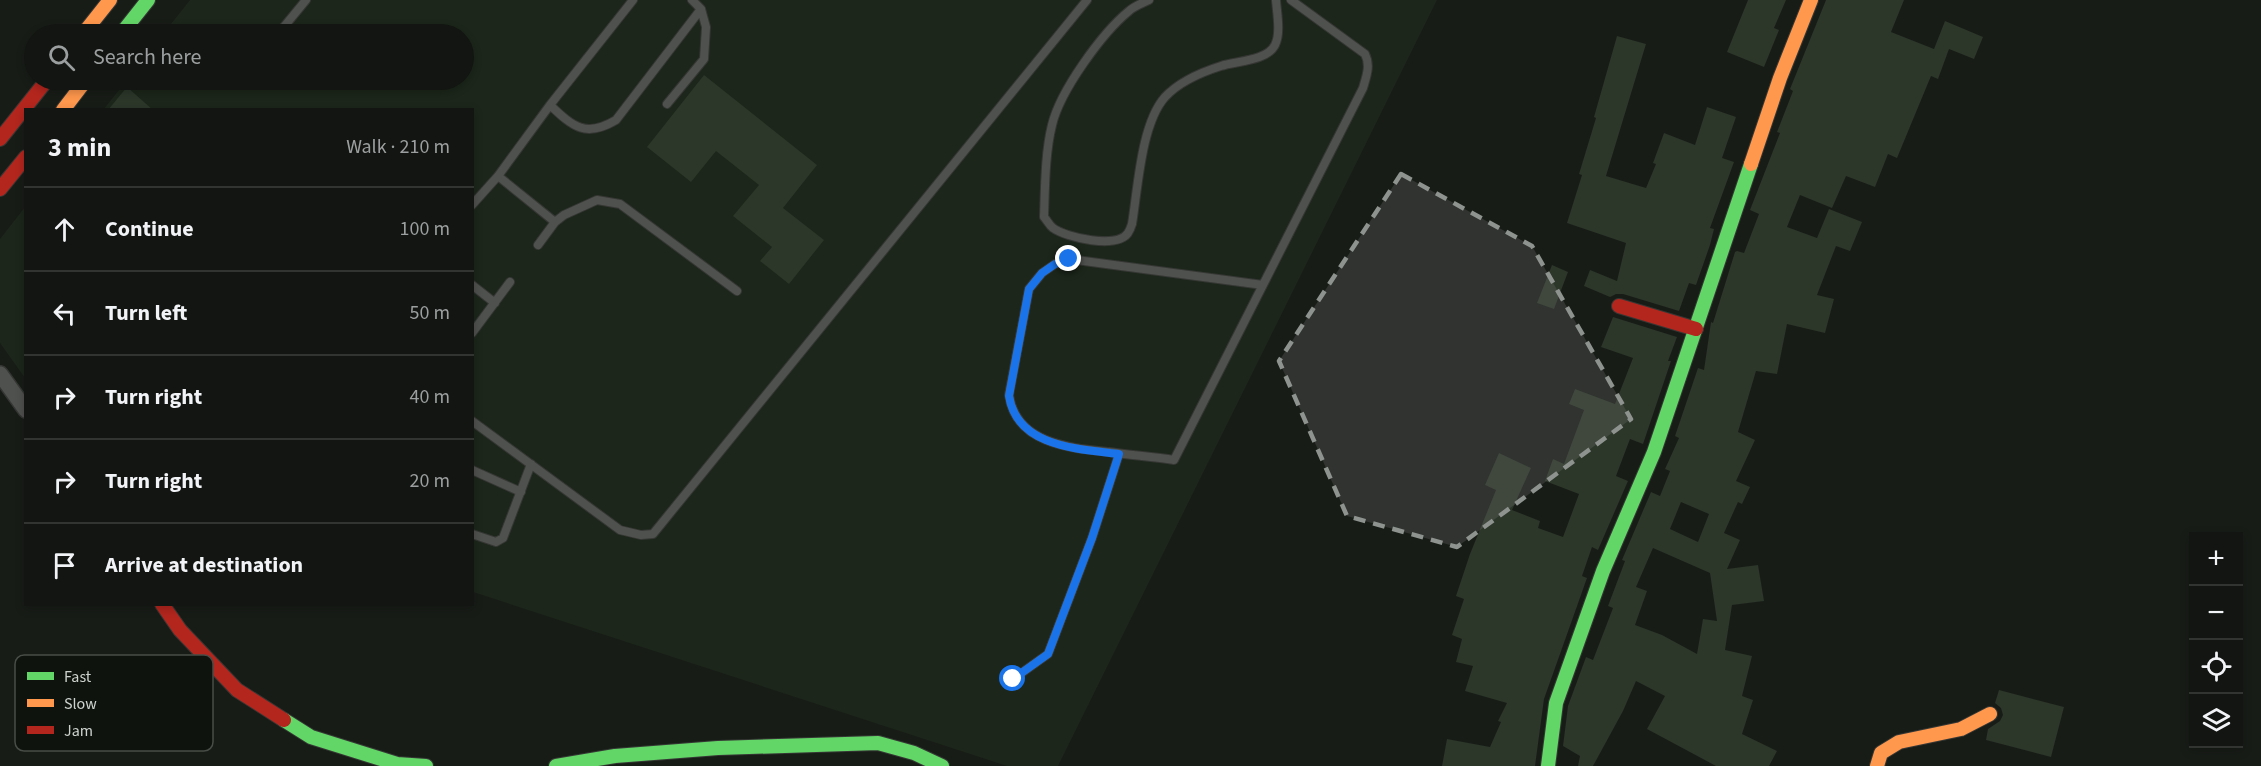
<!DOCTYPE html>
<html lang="en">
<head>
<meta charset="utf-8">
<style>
	body { margin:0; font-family:"Source Sans 3",sans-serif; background:#1f221f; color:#f1f3f6 }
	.controls { position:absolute; right:18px; bottom:18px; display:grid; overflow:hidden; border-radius:0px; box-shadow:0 3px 9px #0003 }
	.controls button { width:54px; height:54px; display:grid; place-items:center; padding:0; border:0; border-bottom:2px solid #313431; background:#121511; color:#f1f3f6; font:30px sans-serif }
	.stop { position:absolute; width:18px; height:18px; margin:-14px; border:4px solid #1a73e8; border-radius:50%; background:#fff }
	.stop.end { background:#1a73e8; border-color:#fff; box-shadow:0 2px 6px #0008 }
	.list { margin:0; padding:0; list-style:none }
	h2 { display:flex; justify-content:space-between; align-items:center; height:78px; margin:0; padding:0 24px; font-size:26px }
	h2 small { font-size:20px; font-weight:400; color:#9c9f9f }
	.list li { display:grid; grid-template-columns:39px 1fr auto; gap:18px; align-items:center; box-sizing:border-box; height:84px; padding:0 24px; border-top:2px solid #313431 }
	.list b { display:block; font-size:22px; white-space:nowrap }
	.list em { font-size:20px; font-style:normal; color:#9c9f9f }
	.icon { flex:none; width:33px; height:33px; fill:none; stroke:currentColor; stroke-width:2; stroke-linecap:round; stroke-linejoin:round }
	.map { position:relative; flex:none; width:2261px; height:766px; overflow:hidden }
	.search { position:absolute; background:#121511; box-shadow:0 3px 9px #0003; left:24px; top:24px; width:450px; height:66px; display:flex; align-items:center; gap:15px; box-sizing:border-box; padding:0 21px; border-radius:33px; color:#9c9f9f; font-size:22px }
	.panel { position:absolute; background:#121511; box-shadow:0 3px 9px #0003; left:24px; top:108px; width:450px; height:498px; border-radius:0px }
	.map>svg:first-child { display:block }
</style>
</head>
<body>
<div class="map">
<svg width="2261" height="766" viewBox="0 0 2261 766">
	<rect width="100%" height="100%" fill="#181c17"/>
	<path fill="#1c261a" d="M190 0H1437L1058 766H1007L473 592 472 110H103L127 80H464V34H163Z
		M25 207V378L0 343V239Z"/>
	<path fill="#2c3629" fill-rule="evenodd" d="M1748 0H1786L1774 28 1779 30 1764 67 1727 52Z
		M1826 0H1904L1891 32 1934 49 1945 21 1983 37 1974 59 1949 49 1938 79 1931 76 1897 158 1888 154 1875 187 1846 176 1832 208 1800 195 1787 227 1817 238 1829 209 1862 222 1850 251 1836 246 1817 295 1834 299 1825 333 1787 324 1777 374 1756 371 1738 432 1755 440 1736 481 1750 487 1742 504 1738 502 1724 533 1740 540 1727 569 1758 565 1764 601 1732 605 1725 650 1752 656 1742 696 1753 700 1742 734 1777 751 1769 766H1716L1647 729 1665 696 1636 681 1623 711 1593 766H1578L1580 756 1563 746 1568 706 1586 657 1593 660 1613 608 1608 606 1625 561 1622 560 1651 492 1660 496 1670 471 1665 469 1679 438 1675 436 1698 368 1704 370 1711 322 1713 323 1735 252 1737 251 1744 253 1759 214 1750 210 1780 133 1777 132 1793 91 1790 89ZM1681 502 1709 514 1698 542 1670 529ZM1653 548 1710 573 1717 621 1703 619 1697 654 1662 635 1635 625 1647 591 1636 587Z
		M1617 36 1646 44 1606 176 1646 188 1656 164 1653 163 1664 133 1695 145 1707 107 1736 117 1722 158 1734 162 1710 228 1714 229 1710 245 1696 285 1689 283 1679 311 1623 294H1616L1610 297 1584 286 1590 270 1617 281 1626 243 1567 223 1582 175 1579 174 1596 118 1594 117Z
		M704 75 817 165 783 208 824 240 789 284 760 261 772 247 733 216 759 185 716 151 691 182 647 147Z
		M127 87 153 110H108Z
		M1552 265 1568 272 1554 309 1537 303Z
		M1613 317 1677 337 1668 361H1671L1643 444 1630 439 1616 476 1628 481 1598 550 1592 547 1582 576 1587 578 1544 699 1535 766H1442L1447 739 1490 747 1501 722 1498 721 1507 703 1465 691 1473 666 1456 662 1462 639 1452 635 1464 599 1456 596 1470 554 1496 490 1485 485 1499 453 1531 468 1512 510 1540 521 1538 528 1563 537 1579 494 1545 481 1553 459 1564 464 1584 410 1569 404 1575 389 1615 404 1633 358 1601 347Z
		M1999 690 2064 707 2051 757 1986 740 1988 729 2000 721 2003 715 2001 708 1995 703Z"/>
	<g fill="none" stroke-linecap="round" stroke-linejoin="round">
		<g stroke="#353734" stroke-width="10">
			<path id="lane" d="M633 0 550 105C573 127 586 138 616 120L701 9
				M1149 0C1143 3 1134 6 1129 11 1102 33 1060 91 1052 125 1045 153 1045 188 1044 217 1047 220 1049 225 1053 228 1067 238 1117 249 1128 233 1130 230 1131 227 1132 224 1138 188 1141 124 1165 97 1179 82 1202 72 1221 66 1236 61 1267 61 1275 45 1281 33 1277 14 1276 0
				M278 34 306 0
				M667 104 704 59 706 27 701 9 692 0
				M498 176 555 222 564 215 597 200 620 204 737 291
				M472 205 498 176 550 105
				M538 245 555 222
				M472 285 495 303
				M1263 285 1069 259 1055 264 1042 273 1029 289 1009 395C1016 444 1070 448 1109 452 1131 455 1153 457 1174 460L1363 88C1366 77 1371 66 1365 54L1291 0
				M472 333 510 282
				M472 421 620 530 641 535 653 534 1087 0
				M472 470 521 492
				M472 534 496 542 503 538 531 464
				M1013 679 1048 654 1092 538 1119 454"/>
		</g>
		<g stroke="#353734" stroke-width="18">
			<path id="street" d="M0 374 26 410"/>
		</g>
		<g stroke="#353734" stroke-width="16">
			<path id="fast" d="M121 34 148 0
				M284 720 311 737 397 764 426 766
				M556 766 615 756 718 748 878 743 914 753 942 766
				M1548 766 1556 703 1603 571 1654 452 1751 164"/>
		</g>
		<g stroke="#353734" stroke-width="16">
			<path id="slow" d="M83 34 110 0
				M63 110 86 80
				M1751 164 1780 78 1811 0
				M1877 766 1881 753 1899 742 1961 729 1990 714"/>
		</g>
		<g stroke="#353734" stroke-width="16">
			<path id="jam" d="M0 139 47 80
				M0 189 26 157
				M1619 306 1696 329
				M162 604 180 630 237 690 284 720"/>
		</g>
		<use href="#lane" stroke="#4f514e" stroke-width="8"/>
		<use href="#street" stroke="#4f514e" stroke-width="15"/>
		<use href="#fast" stroke="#63d668" stroke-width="14"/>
		<use href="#slow" stroke="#ff974d" stroke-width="14"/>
		<use href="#jam" stroke="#b3261e" stroke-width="14"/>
	</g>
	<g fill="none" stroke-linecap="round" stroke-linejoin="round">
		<path stroke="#1a73e8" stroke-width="8" d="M1013 679 1048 654 1092 538 1119 454C1078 449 1017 447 1009 396L1029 289 1042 273 1055 264 1069 259"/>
	</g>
	<path fill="#8f938f" fill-opacity="0.2" stroke="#8f938f" stroke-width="4.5" stroke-dasharray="12 8" stroke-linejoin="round" d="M1401 174 1532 246 1631 419 1457 547 1347 516 1279 361Z"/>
	<rect x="15" y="655" width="198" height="96" rx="9" fill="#0e130d" stroke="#484d47" stroke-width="1.5"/>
	<rect x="27" y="672" width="27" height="8" fill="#63d668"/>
	<rect x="27" y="699" width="27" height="8" fill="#ff974d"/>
	<rect x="27" y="726" width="27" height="8" fill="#b3261e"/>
	<g font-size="16" fill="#cfd3cf">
		<text x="64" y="682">Fast</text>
		<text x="64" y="709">Slow</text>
		<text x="64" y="736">Jam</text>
	</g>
</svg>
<div class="controls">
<button>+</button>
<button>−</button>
<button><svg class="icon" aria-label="locate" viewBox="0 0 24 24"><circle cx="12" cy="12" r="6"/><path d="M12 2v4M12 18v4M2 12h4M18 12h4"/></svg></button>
<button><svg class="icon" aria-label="layers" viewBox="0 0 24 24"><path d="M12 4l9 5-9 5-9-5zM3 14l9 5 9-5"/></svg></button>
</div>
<div class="stop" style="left:1013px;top:679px"></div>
<div class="stop end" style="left:1069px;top:259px"></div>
<div class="search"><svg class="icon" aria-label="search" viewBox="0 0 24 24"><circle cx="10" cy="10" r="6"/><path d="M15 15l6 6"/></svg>Search here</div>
<section class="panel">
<h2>3 min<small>Walk · 210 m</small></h2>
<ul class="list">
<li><svg class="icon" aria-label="ahead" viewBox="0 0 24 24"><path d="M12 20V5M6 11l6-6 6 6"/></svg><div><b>Continue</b></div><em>100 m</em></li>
<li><svg class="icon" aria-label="left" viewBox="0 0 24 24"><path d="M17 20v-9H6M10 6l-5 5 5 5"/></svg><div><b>Turn left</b></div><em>50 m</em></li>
<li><svg class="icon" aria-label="right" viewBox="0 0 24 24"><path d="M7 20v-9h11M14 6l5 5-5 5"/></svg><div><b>Turn right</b></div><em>40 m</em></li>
<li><svg class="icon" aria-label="right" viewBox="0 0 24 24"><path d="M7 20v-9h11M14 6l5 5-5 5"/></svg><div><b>Turn right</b></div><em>20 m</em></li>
<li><svg class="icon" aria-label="arrive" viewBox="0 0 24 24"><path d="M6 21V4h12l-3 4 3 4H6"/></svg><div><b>Arrive at destination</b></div></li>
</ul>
</section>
</div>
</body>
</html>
